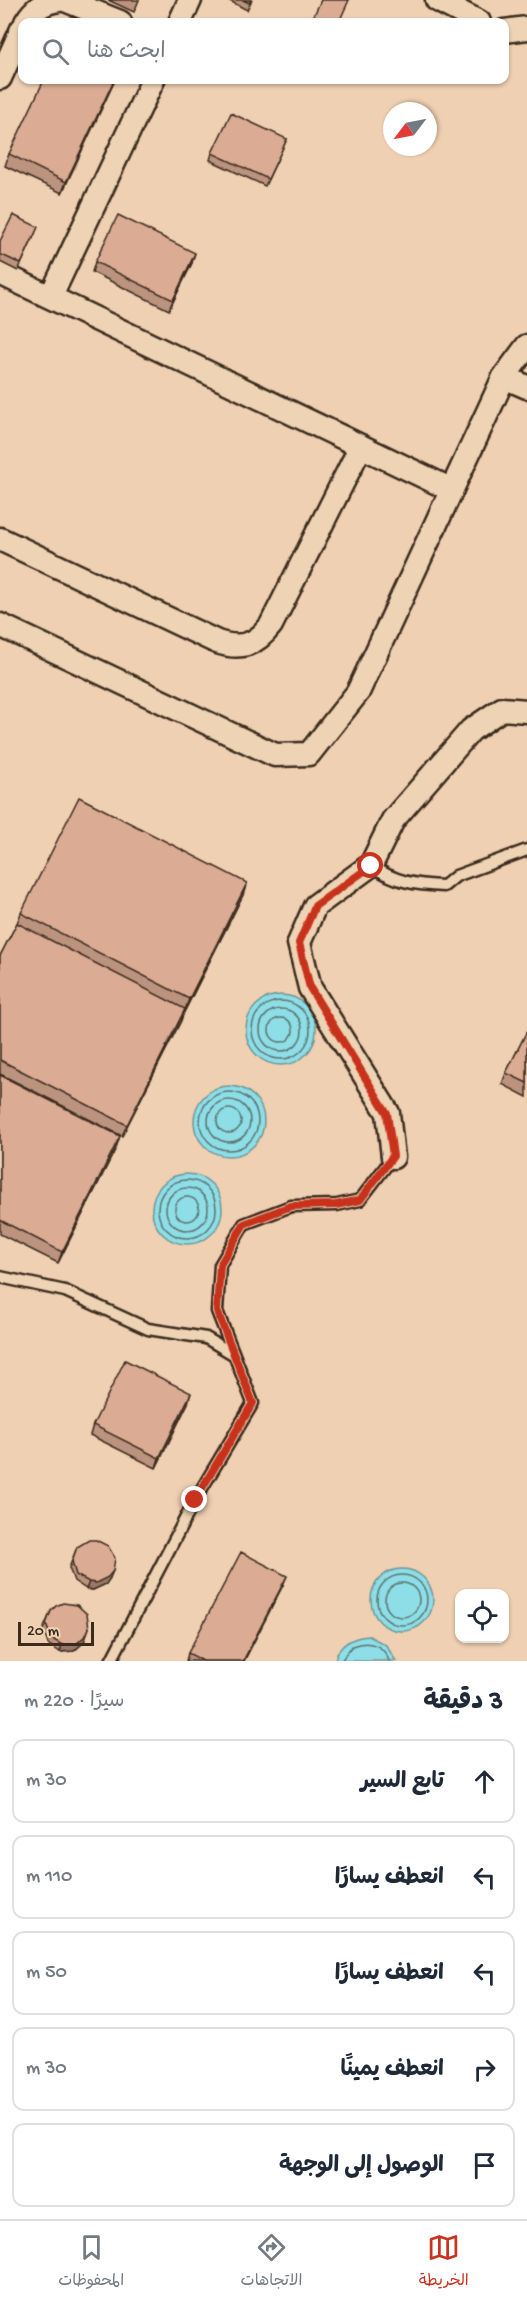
<!DOCTYPE html>
<html lang="ar">
<head>
<meta charset="utf-8">
<style>
	body { margin:0; font-family:"Gochi Hand","Playpen Sans Arabic",sans-serif; background:#f2f2f3; color:#1f2937; direction:rtl }
	.controls { position:absolute; right:18px; bottom:18px; display:grid; overflow:hidden; border-radius:12px; box-shadow:0 2px 4px #0004 }
	.controls button { width:54px; height:54px; display:grid; place-items:center; padding:0; border:0; border-bottom:2px solid #e0e1e3; background:#fff; color:#1f2937; font:30px sans-serif }
	.compass { position:absolute; left:383px; top:102px; width:54px; height:54px; border-radius:50%; background:#fff; box-shadow:0 2px 4px #0004; rotate:238deg }
	.scale { position:absolute; left:18px; bottom:15px; width:76px; box-sizing:border-box; padding-left:6px; border:3px solid #3b2a1e; border-top:0; font-size:16px; line-height:21px; white-space:nowrap; color:#3b2a1e; -webkit-text-stroke:4px #eed4b5; paint-order:stroke }
	.stop { position:absolute; width:18px; height:18px; margin:-14px; border:4px solid #c8321e; border-radius:50%; background:#fff }
	.stop.end { background:#c8321e; border-color:#fff; box-shadow:0 2px 6px #0008 }
	.list { margin:0; padding:0; list-style:none }
	h2 { display:flex; justify-content:space-between; align-items:center; height:78px; margin:0; padding:0 24px; font-size:26px }
	h2 small { font-size:20px; font-weight:400; color:#747a83 }
	.list li { display:grid; grid-template-columns:39px 1fr auto; gap:18px; align-items:center; box-sizing:border-box; height:84px; margin:0 12px 12px; padding:0 12px; border:2px solid #e0e1e3; border-radius:12px }
	.list b { display:block; font-size:22px; white-space:nowrap }
	.list em { font-size:20px; font-style:normal; color:#747a83 }
	.icon { flex:none; width:33px; height:33px; fill:none; stroke:currentColor; stroke-width:2; stroke-linecap:round; stroke-linejoin:round }
	.map { position:relative; flex:none; width:527px; height:1661px; overflow:hidden; direction:ltr }
	.search { position:absolute; background:#fff; box-shadow:0 2px 4px #0004; left:18px; right:18px; top:18px; height:66px; display:flex; align-items:center; gap:15px; box-sizing:border-box; padding:0 21px; border-radius:12px; color:#747a83; font-size:22px }
	.sheet { height:558px; background:#fff }
	nav { display:flex; justify-content:space-around; align-items:center; box-sizing:border-box; height:84px; border-top:2px solid #e0e1e3; background:#fff; font-size:16px; color:#747a83 }
	nav a { display:grid; justify-items:center; gap:3px }
	nav .on { color:#c8321e }
	.map>svg:first-child { display:block }
</style>
</head>
<body>
<div class="map">
<svg width="527" height="1661" viewBox="0 0 527 1661">
	<rect width="100%" height="100%" fill="#efd0b2"/>
	<filter id="ink" filterUnits="userSpaceOnUse"><feTurbulence type="fractalNoise" baseFrequency=".0167" numOctaves="2"/><feDisplacementMap in="SourceGraphic" scale="12" xChannelSelector="R" yChannelSelector="G"/><feConvolveMatrix kernelMatrix="1 2 1 2 8 2 1 2 1" color-interpolation-filters="sRGB"/></filter>
	<g filter="url(#ink)">
		<path fill="#8ddee7" stroke="#6c9697" stroke-width="1.5" d="M246 1030a35 35 0 1 1 70 0a35 35 0 1 1-70 0Z
			M194 1121a35 35 0 1 1 70 0a35 35 0 1 1-70 0Z
			M152 1209a35 35 0 1 1 70 0a35 35 0 1 1-70 0Z
			M371 1600a31 31 0 1 1 62 0a31 31 0 1 1-62 0Z
			M369 1636 386 1645 396 1661H335C338 1644 353 1637 369 1636Z"/>
		<g fill="none" stroke-linecap="round" stroke-linejoin="round">
			<path stroke="#5c726e" stroke-width="1.5" d="M252 1030a29 29 0 1 1 58 0a29 29 0 1 1-58 0Z
				M260 1030a21 21 0 1 1 42 0a21 21 0 1 1-42 0Z
				M269 1030a12 12 0 1 1 24 0a12 12 0 1 1-24 0Z
				M200 1121a29 29 0 1 1 58 0a29 29 0 1 1-58 0Z
				M208 1121a21 21 0 1 1 42 0a21 21 0 1 1-42 0Z
				M217 1121a12 12 0 1 1 24 0a12 12 0 1 1-24 0Z
				M158 1209a29 29 0 1 1 58 0a29 29 0 1 1-58 0Z
				M166 1209a21 21 0 1 1 42 0a21 21 0 1 1-42 0Z
				M175 1209a12 12 0 1 1 24 0a12 12 0 1 1-24 0Z
				M377 1600a25 25 0 1 1 50 0a25 25 0 1 1-50 0Z
				M385 1600a17 17 0 1 1 34 0a17 17 0 1 1-34 0Z
				M341 1661 352 1646C368 1640 384 1644 389 1661"/>
			<g stroke="#3b2a1e" stroke-width="15">
				<path id="lane" d="M371 865C394 882 416 885 444 886L456 876 527 850
					M0 1277 65 1291 148 1329 206 1338 233 1354
					M111 1661 195 1500 253 1403 217 1311 220 1265 244 1224 291 1206 337 1205 360 1200 393 1157"/>
			</g>
			<g stroke="#3b2a1e" stroke-width="27">
				<path id="street" d="M65 0 120 22
					M437 0 479 22
					M26 22C34 9 43 2 59 0
					M180 22 190 0
					M504 31 527 28
					M0 78 22 29
					M0 273 452 490
					M51 296 153 80
					M504 377 527 387
					M0 539 217 642C241 650 256 645 271 625L361 446
					M0 625 275 755 309 754 358 692 504 377 527 346
					M393 1157 388 1113 310 988 299 943 315 906 371 865 393 820 471 730 502 709 527 711"/>
			</g>
			<use href="#lane" stroke="#eed4b5" stroke-width="10"/>
			<use href="#street" stroke="#eed4b5" stroke-width="22"/>
		</g>
		<path fill="#bc937f" stroke="#3b2a1e" stroke-width="1.5" d="M108 0H139L134 12Z
			M228 0H252L247 10Z
			M115 80 62 193 5 166 9 154Z
			M287 139 265 186 210 160 212 153Z
			M35 234 18 271 0 262V241Z
			M95 262 192 263 169 310 92 272Z
			M243 895 122 1136 0 1074V956L17 923 21 913Z
			M527 1031V1097L502 1084 506 1073Z
			M0 1075 116 1148 58 1263 0 1234Z
			M188 1403 156 1468 90 1435 93 1425Z
			M77 1547 110 1578 106 1584 93 1590 86 1589 74 1581 69 1568Z
			M283 1585 244 1661H186L188 1653Z
			M51 1611 89 1628 84 1642 74 1651 60 1652 48 1644 43 1630Z"/>
		<path fill="#997868" stroke="#3b2a1e" stroke-width="1.5" d="M114 80H115L62 193 66 182Z
			M195 253 192 263 169 310 173 300Z
			M247 883 243 895 185 1010 189 999Z
			M185 1009 181 1021 122 1136 127 1125Z
			M120 1136 116 1148 58 1263 62 1252Z
			M191 1393 188 1403 156 1468 159 1458Z
			M113 1571 110 1578 106 1584 93 1590 86 1589 89 1582Z
			M287 1576 283 1585 244 1661H243Z
			M86 1635 84 1642 74 1651 60 1652 62 1645Z"/>
		<path fill="#dbab94" stroke="#3b2a1e" stroke-width="1.5" d="M243 0H251L249 3Z
			M321 0H349L339 22H311Z
			M44 80H114L66 182 9 154Z
			M231 113 287 139 268 179 212 153Z
			M13 215 38 227 21 264 0 254V241Z
			M118 215 195 253 173 300 95 262Z
			M79 797 247 883 189 999 21 913Z
			M17 923 185 1009 127 1125 0 1060V956Z
			M527 1031V1083L506 1073Z
			M0 1075 120 1136 62 1252 0 1220Z
			M125 1360 191 1393 159 1458 93 1425Z
			M89 1540H96L108 1546 115 1558 113 1571 108 1577 96 1583 89 1582 76 1575 72 1561 77 1547Z
			M241 1552 287 1576 243 1661H203L188 1653Z
			M63 1603 77 1605 87 1614 89 1628 86 1635 76 1644 62 1645 51 1638 46 1624 51 1611 56 1606Z"/>
	</g>
	<g fill="none" stroke-linecap="round" stroke-linejoin="round" filter="url(#ink)">
		<path stroke="#c8321e" stroke-width="8" d="M195 1500 253 1403 217 1311 220 1265 244 1224 291 1206 336 1205 360 1200 393 1156 387 1113 310 988 299 943 315 906 371 866"/>
	</g>
</svg>
<div class="controls">
<button><svg class="icon" aria-label="locate" viewBox="0 0 24 24"><circle cx="12" cy="12" r="6"/><path d="M12 2v4M12 18v4M2 12h4M18 12h4"/></svg></button>
</div>
<svg class="compass" viewBox="-18 -18 36 36"><path d="M0-13l5 13h-10z" fill="#e53935"/><path d="M0 13l5-13h-10z" fill="#747a83"/></svg>
<div class="scale">20 m</div>
<div class="stop" style="left:371px;top:866px"></div>
<div class="stop end" style="left:195px;top:1500px"></div>
<div class="search"><svg class="icon" aria-label="search" viewBox="0 0 24 24"><circle cx="10" cy="10" r="6"/><path d="M15 15l6 6"/></svg>ابحث هنا</div>
</div>
<section class="sheet">
<h2>3 دقيقة<small>سيرًا · 220 m</small></h2>
<ul class="list">
<li><svg class="icon" aria-label="ahead" viewBox="0 0 24 24"><path d="M12 20V5M6 11l6-6 6 6"/></svg><div><b>تابع السير</b></div><em>30 m</em></li>
<li><svg class="icon" aria-label="left" viewBox="0 0 24 24"><path d="M17 20v-9H6M10 6l-5 5 5 5"/></svg><div><b>انعطف يسارًا</b></div><em>110 m</em></li>
<li><svg class="icon" aria-label="left" viewBox="0 0 24 24"><path d="M17 20v-9H6M10 6l-5 5 5 5"/></svg><div><b>انعطف يسارًا</b></div><em>50 m</em></li>
<li><svg class="icon" aria-label="right" viewBox="0 0 24 24"><path d="M7 20v-9h11M14 6l5 5-5 5"/></svg><div><b>انعطف يمينًا</b></div><em>30 m</em></li>
<li><svg class="icon" aria-label="arrive" viewBox="0 0 24 24"><path d="M6 21V4h12l-3 4 3 4H6"/></svg><div><b>الوصول إلى الوجهة</b></div></li>
</ul>
</section>
<nav>
<a class="on"><svg class="icon" aria-label="map" viewBox="0 0 24 24"><path d="M3 6l6-2 6 2 6-2v14l-6 2-6-2-6 2zM9 4v14M15 6v14"/></svg>الخريطة</a>
<a><svg class="icon" aria-label="directions" viewBox="0 0 24 24"><path d="M12 3l9 9-9 9-9-9zM9 14v-3h6M13 9l2 2-2 2"/></svg>الاتجاهات</a>
<a><svg class="icon" aria-label="saved" viewBox="0 0 24 24"><path d="M7 4h10v16l-5-4-5 4z"/></svg>المحفوظات</a>
</nav>
</body>
</html>
